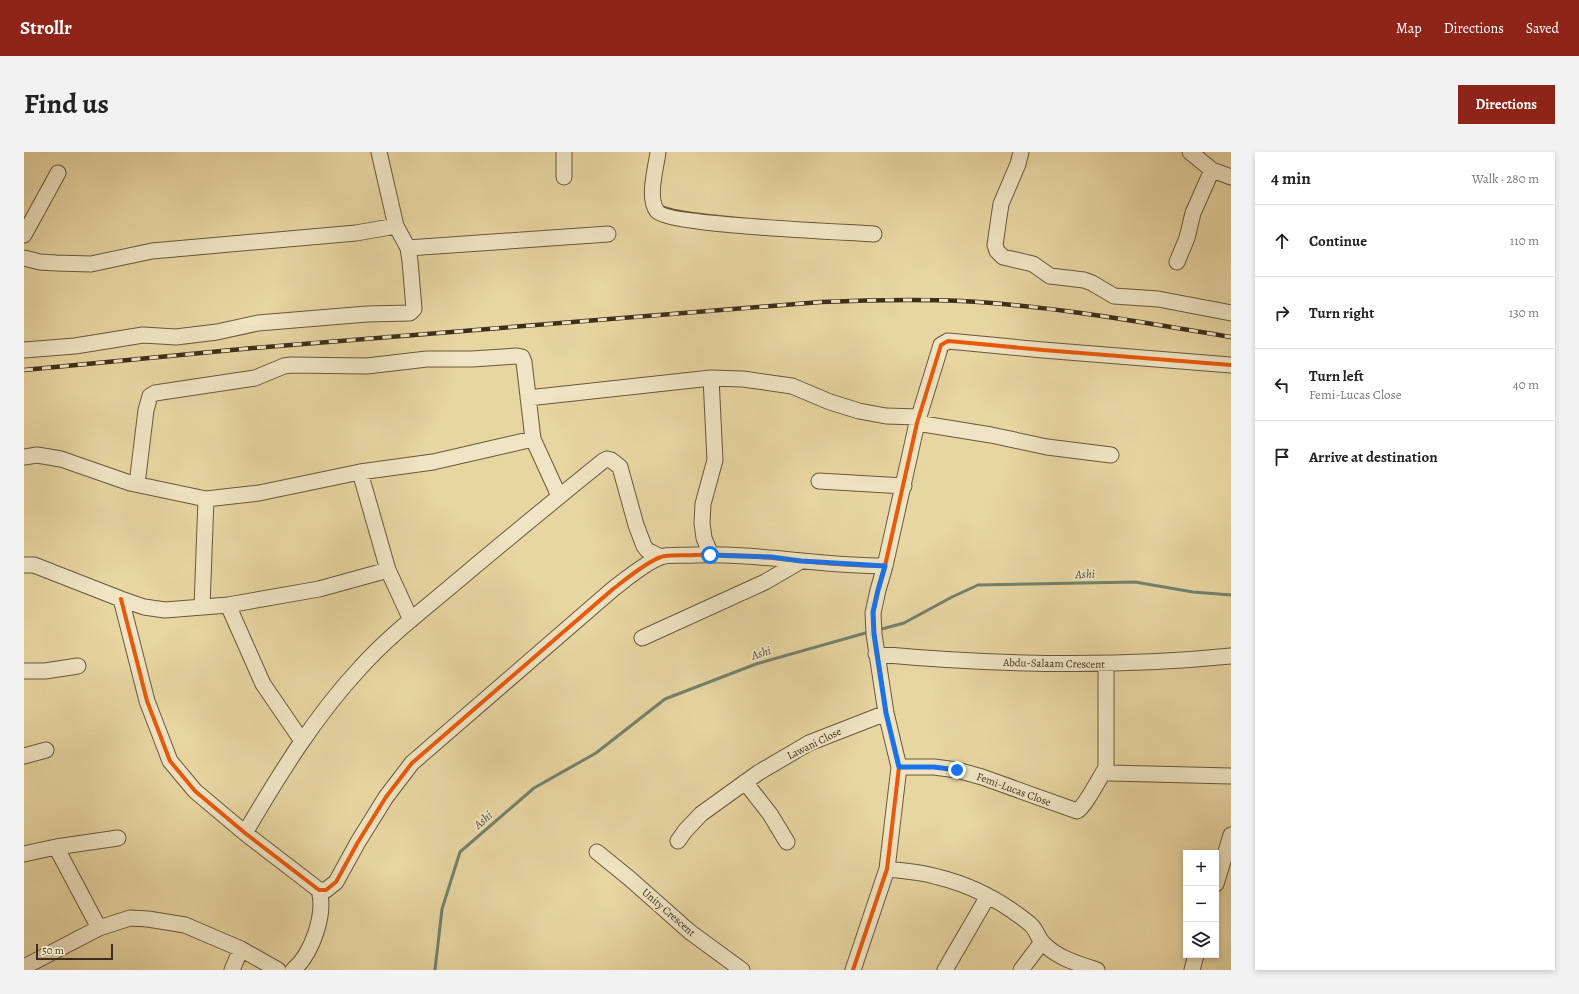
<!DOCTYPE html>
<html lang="en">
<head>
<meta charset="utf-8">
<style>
	body { margin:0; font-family:Alegreya,serif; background:#f2f2f2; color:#222 }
	.controls { position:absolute; right:12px; bottom:12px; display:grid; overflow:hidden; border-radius:0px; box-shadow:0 2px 6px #0003 }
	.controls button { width:36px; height:36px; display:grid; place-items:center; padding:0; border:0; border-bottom:1px solid #e0e0e0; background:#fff; color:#222; font:20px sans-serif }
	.scale { position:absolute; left:12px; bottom:10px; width:77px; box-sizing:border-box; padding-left:4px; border:2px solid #3e2e19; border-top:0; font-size:11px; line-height:14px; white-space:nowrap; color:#3e2e19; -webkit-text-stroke:3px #efe4c3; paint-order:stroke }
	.stop { position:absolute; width:12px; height:12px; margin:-9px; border:3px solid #1a73e8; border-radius:50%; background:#fff }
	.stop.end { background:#1a73e8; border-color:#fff; box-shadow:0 1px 4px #0008 }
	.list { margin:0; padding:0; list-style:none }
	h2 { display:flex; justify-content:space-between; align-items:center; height:52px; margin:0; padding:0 16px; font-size:17px }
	h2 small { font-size:13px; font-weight:400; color:#767676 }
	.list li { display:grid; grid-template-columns:26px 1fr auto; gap:12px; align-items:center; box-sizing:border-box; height:72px; padding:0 16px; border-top:1px solid #e0e0e0 }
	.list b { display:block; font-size:15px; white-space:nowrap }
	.list p { margin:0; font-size:13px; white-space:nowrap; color:#767676 }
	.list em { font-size:13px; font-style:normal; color:#767676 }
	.icon { flex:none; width:22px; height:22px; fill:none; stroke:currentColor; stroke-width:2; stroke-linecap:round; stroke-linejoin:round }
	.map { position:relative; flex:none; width:1207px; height:818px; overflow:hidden; border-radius:0px }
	header { display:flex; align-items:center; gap:24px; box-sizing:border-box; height:56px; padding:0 20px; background:#8f2418; color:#fff }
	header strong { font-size:19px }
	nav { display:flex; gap:22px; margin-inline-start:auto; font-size:14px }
	.intro { display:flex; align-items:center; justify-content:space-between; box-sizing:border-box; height:96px; padding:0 24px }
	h1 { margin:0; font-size:28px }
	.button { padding:10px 18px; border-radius:0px; background:#8f2418; color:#fff; font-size:14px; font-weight:700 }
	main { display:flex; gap:24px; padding:0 24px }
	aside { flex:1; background:#fff; border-radius:0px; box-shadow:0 2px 6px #0003 }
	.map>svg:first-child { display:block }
</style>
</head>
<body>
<header>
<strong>Strollr</strong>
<nav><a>Map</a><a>Directions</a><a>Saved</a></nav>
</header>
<div class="intro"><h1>Find us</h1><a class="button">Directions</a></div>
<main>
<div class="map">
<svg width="1207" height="818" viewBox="0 0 1207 818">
	<rect width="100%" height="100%" fill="#e7d5a2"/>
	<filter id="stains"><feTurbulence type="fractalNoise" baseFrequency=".005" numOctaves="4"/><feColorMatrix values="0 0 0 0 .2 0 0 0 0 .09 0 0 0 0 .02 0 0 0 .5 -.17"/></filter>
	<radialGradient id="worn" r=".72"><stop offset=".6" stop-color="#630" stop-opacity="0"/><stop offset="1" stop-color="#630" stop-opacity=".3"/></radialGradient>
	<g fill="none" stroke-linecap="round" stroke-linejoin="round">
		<path stroke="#73816b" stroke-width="3" d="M854 478 880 471 928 445 954 433 1111 430 1169 440 1207 443
			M411 818 418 757 436 700 510 636 572 601 641 547 732 512 845 480"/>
		<g stroke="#68583b" stroke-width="17">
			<path id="minor" d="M634 0C632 16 623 46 633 59 642 73 823 80 850 82
				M997 0 994 12 977 52 975 65 971 93 973 99 979 105 1009 112 1026 124 1060 128 1068 131 1090 144 1134 147 1207 161
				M1166 0 1188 18 1207 25
				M540 25V0
				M0 83 34 21
				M384 96 584 82
				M0 106 16 110 32 111 67 112 128 99 332 81 372 74
				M1153 110 1163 86 1169 61 1188 18
				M0 198 51 194 119 183 152 185 193 180 234 171 343 162 386 161 390 157 386 109 384 96 372 74 355 0
				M504 246 687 226 719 227 768 234 806 250 835 259 862 264 895 265
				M893 271 967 283 1023 295 1087 303
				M0 305 13 303 37 307 106 331 182 347 235 341 336 320 409 310 509 287
				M336 320 364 418 387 468
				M795 329 880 334
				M113 332 122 258 126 244 131 241 231 226 260 214 267 213 343 214 403 207H448L493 204 498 205 500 210 509 287 535 344
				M687 403 680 386 678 371 679 352 691 308 687 226
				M0 413H10L97 447 120 455 141 458 204 453 295 437 364 418
				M97 447 123 549 146 609 171 639 221 681 295 738H302L312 730 334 690 362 645 388 611 589 437C601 428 622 410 637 405 644 402 661 404 670 403 734 401 797 414 861 414
				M204 453 239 532 278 589
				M178 455 182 347
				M618 486 741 430 777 409
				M852 502C971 513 1089 516 1207 504
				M1082 513V616L1086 621 1207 624
				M0 519H21L54 514
				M0 604 22 598
				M875 615H910L933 618 958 625 1053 659C1061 655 1076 625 1082 616
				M721 630 746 662 763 690
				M221 681C255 623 291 564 337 515 363 486 395 461 425 436 476 393 527 351 579 309L583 307 587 308 596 315 612 373 620 394 623 398 637 405
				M654 689 661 679 677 662 734 621 785 591 862 561
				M32 695 75 776
				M573 700 605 726 666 780 718 818
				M0 702 32 695 94 686
				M863 717C880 719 898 720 914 725 947 733 979 750 1006 772 1012 777 1014 786 1019 791 1033 806 1055 812 1073 818
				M1192 732 1207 683
				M0 815 75 776 106 766 124 767 161 773 217 797 254 818
				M208 818 217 797
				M269 818C288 802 302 762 295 738
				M829 818 863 717 875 615 862 561 850 482 849 461 854 438 861 414 893 271 917 193 924 189 935 190 1019 198 1207 213
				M921 818 964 744
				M997 818 1018 790
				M1168 818 1172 803"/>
		</g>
		<use href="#minor" stroke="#efe4c3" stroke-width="15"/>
		<g stroke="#3e2e19" stroke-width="4.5">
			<path id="rail" d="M0 218 229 196 797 150C844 148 890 147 937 149 1028 154 1117 170 1207 185"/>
		</g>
		<use href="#rail" stroke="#efe4c3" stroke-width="3" stroke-dasharray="9" stroke-linecap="butt"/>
		<g stroke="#efe4c3" stroke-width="6">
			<path id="cycleway" d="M97 447 123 549 146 609 171 639 221 681 295 738H302L312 730 334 690 362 645 388 611 589 437C601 428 622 410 637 405 644 402 661 404 670 403 734 401 797 414 861 414
				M829 818 863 717 875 615 862 561 850 482 849 461 854 438 861 414 893 271 917 193 924 189 935 190 1019 198 1207 213"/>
		</g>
		<use href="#cycleway" stroke="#e8590c" stroke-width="4"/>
	</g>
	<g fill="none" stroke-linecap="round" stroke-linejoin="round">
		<path stroke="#1a73e8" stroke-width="5" d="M686 403 747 405 777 409 861 414 854 438 849 460 850 482 862 561 875 615H910L933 618"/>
	</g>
	<g text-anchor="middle" stroke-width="4" stroke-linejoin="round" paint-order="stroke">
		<g font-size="11" fill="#3e2e19" stroke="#efe4c3">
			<text transform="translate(1030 511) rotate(1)" y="4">Abdu-Salaam Crescent</text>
			<text transform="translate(790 591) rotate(-26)" y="4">Lawani Close</text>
			<text transform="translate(990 637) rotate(20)" y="4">Femi-Lucas Close</text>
			<text transform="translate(645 760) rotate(41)" y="4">Unity Crescent</text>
		</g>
		<g font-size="12" font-style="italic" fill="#504a34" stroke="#efe4c3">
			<text transform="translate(1061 422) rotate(-1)" y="4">Ashi</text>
			<text transform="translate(737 501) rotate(-17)" y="4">Ashi</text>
			<text transform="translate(459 668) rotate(-41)" y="4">Ashi</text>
		</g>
	</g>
	<rect width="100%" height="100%" filter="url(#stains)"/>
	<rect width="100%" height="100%" fill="url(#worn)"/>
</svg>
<div class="controls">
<button>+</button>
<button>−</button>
<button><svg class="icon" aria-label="layers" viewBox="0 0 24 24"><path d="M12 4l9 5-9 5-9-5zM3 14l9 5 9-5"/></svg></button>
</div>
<div class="scale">50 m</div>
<div class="stop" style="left:686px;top:403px"></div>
<div class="stop end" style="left:933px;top:618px"></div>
</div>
<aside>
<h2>4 min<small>Walk · 280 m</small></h2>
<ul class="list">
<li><svg class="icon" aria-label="ahead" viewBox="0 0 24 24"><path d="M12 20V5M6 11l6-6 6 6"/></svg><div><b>Continue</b></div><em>110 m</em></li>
<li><svg class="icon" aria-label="right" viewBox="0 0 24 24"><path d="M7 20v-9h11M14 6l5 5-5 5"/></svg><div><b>Turn right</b></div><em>130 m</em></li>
<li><svg class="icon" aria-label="left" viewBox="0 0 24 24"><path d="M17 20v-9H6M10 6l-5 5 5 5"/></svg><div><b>Turn left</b><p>Femi-Lucas Close</p></div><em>40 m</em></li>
<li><svg class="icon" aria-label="arrive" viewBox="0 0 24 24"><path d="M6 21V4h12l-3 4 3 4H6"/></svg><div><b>Arrive at destination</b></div></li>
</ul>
</aside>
</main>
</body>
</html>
